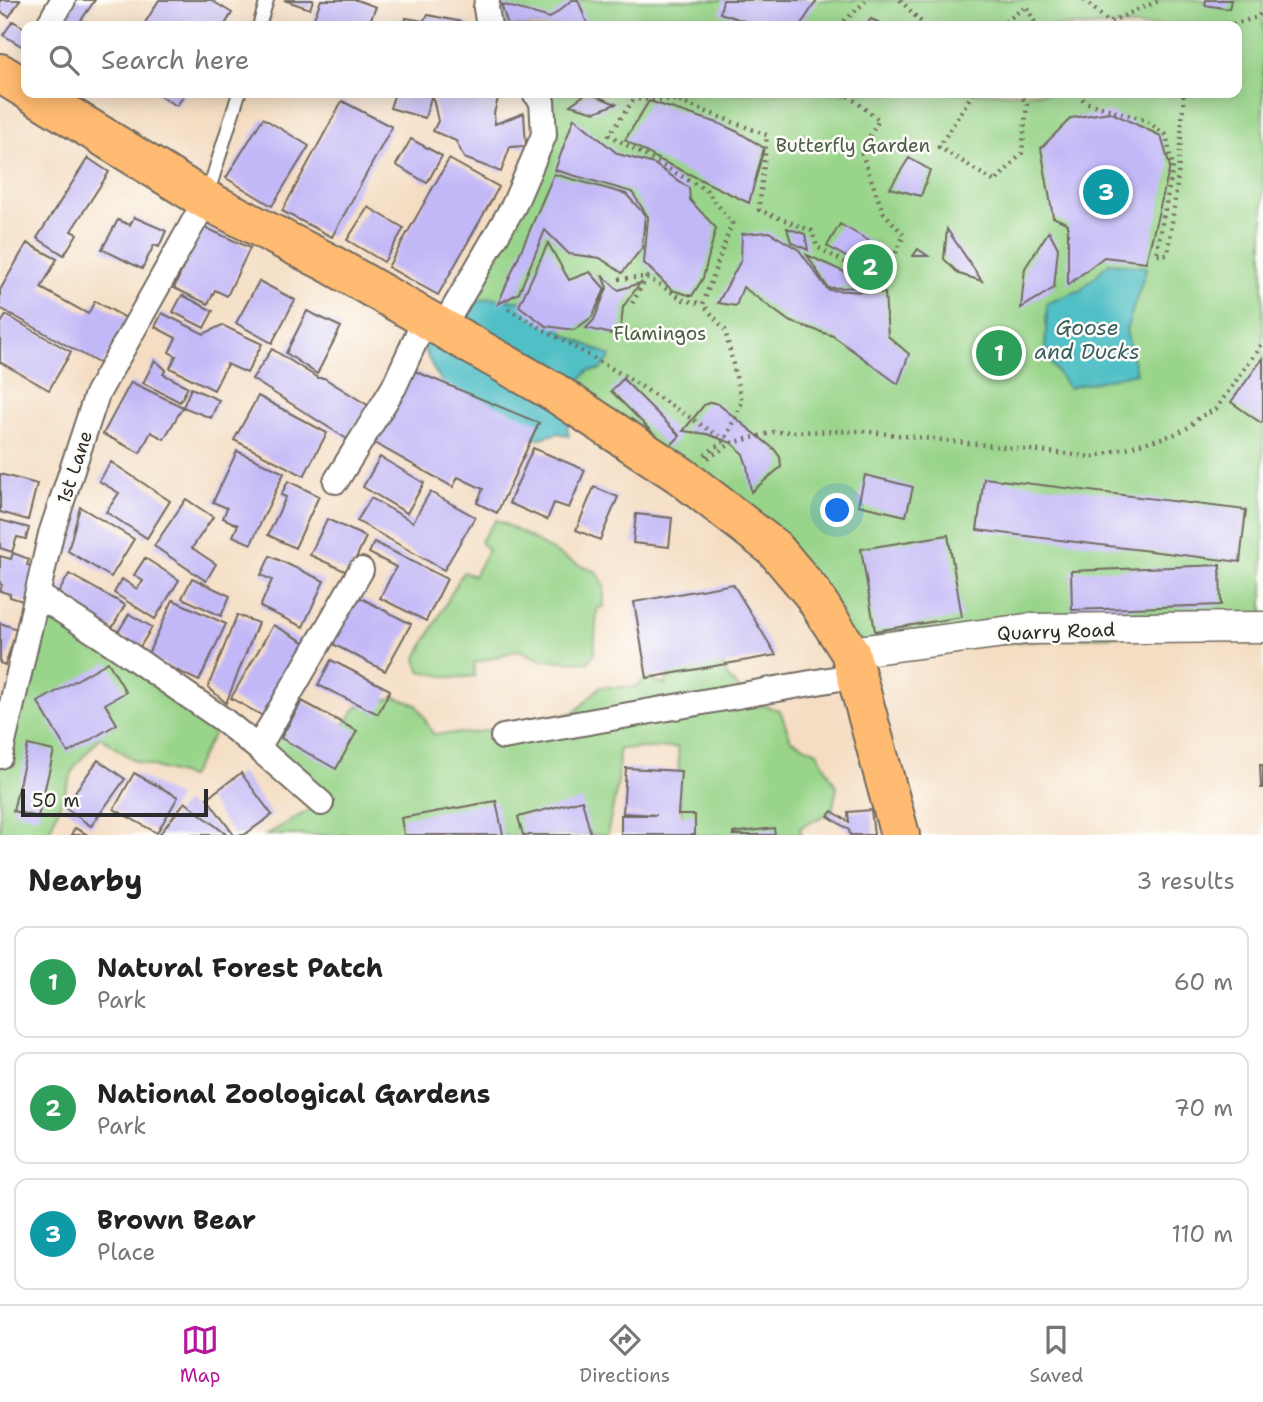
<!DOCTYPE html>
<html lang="en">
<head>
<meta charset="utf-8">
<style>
	body { margin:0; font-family:"Shantell Sans",sans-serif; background:#f6f6f6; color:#222 }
	.scale { position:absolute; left:21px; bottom:18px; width:187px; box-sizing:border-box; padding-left:7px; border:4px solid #2b2b2b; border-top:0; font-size:19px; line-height:24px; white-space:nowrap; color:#2b2b2b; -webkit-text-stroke:5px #fdfcf7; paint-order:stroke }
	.you { position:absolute; left:838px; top:511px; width:24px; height:24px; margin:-18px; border:5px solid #fff; border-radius:50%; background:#1a73e8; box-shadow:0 0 0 10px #1a73e833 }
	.badge { display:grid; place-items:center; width:46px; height:46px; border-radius:50%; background:#b5179e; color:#fff; font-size:23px; font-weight:700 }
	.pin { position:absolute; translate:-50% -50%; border:4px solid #fff; box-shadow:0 2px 7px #0006 }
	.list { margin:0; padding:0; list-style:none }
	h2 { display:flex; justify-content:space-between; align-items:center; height:91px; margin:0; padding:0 28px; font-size:30px }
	h2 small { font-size:23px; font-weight:400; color:#767676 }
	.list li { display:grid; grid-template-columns:46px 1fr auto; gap:21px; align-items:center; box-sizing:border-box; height:112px; margin:0 14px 14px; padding:0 14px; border:2px solid #e0e0e0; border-radius:14px }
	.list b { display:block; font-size:26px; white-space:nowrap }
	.list p { margin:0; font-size:23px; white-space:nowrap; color:#767676 }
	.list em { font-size:23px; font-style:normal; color:#767676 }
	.icon { flex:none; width:38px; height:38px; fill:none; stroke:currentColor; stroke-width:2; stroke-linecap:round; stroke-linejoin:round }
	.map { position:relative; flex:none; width:1263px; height:835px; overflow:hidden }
	.search { position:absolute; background:#fff; box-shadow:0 4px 18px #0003; left:21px; right:21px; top:21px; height:77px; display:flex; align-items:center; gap:18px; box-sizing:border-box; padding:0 24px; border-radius:14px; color:#767676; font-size:26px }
	.sheet { height:469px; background:#fff }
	nav { display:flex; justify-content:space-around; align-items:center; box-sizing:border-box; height:98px; border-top:2px solid #e0e0e0; background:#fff; font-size:19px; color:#767676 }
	nav a { display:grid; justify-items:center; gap:4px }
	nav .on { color:#b5179e }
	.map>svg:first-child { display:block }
</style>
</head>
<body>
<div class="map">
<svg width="1263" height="835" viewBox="0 0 1263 835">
	<rect width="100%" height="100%" fill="#fdfcf7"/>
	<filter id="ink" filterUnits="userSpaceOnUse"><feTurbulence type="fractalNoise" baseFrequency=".0143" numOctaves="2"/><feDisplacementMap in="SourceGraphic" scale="14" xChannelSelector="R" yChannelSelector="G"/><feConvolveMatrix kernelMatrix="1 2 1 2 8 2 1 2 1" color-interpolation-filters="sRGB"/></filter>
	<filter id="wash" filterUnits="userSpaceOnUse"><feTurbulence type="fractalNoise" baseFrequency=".00686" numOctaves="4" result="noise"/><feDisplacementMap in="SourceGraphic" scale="28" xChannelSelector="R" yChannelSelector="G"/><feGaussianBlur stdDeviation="1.57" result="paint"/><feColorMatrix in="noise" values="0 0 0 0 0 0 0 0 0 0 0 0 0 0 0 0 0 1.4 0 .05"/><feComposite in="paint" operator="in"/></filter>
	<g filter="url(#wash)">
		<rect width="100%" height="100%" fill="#f4ddc2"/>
		<path fill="#98d489" stroke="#62805a" stroke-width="2" d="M487 0H1263V627L850 652 774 548 442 329 544 135 535 93H1237V26H489Z
			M496 520C531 535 561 560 597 572L604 584V607L597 608 594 654 588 662 541 660 519 650 474 663 475 676 453 678 420 671 416 659 463 572 474 576 488 550 480 542Z
			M38 595 222 719 190 777 135 761 100 737 75 766 48 835H0V756Z
			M713 635 727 676 753 703 780 710 791 740 817 752 837 788 832 811 800 828 801 835H684L680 802 678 747 619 749 618 782 607 835H266L321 803 258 748 288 699 340 730 357 707 396 697 417 705 433 734 471 733 542 722 576 711 600 687H635L647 678 665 685 676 656Z"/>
		<path fill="#51bfc6" stroke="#3e7578" stroke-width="2" d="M1109 263 1147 267 1126 330 1136 373 1068 388 1045 354 1047 303 1081 290Z
			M489 298 543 304 564 334 611 356 600 370 588 371 576 385 580 418 567 427 569 436 559 433 537 439 512 431 451 394 434 370 421 343 468 305Z"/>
		<g id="blocks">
			<path fill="#c3b8f7" d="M0 0H20L9 17 0 11Z
				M64 0H95L77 26H45Z
				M159 0H211L232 13 224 26H143Z
				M284 0H313L310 9Z
				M321 0H357L376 7 368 26H311Z
				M572 0H578L588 26H508L501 4 550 18Z
				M723 0H817L800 26H759L720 13Z
				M1206 0H1231L1229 9 1205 5Z
				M428 15 467 23 466 26H404L406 18 423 21Z
				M871 19 887 26H865Z
				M13 21 26 29V42L23 47 3 35Z
				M154 93H185L177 106Z
				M395 93H498L499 95 494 113 495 124 524 113 526 146 510 147 501 172 464 158 456 141 433 131 438 121 432 94 425 118 390 108Z
				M587 93H589L616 104 595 112 570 105Z
				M342 101 392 127 332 237 282 211Z
				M649 101 718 123 738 132 764 148 749 203 660 160 625 140Z
				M1110 112 1161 136 1170 167 1146 262 1104 257 1068 285V224L1053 217 1041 148 1071 118Z
				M263 118 309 146 272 206 226 178Z
				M574 118 618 154 654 164 689 188 690 200 716 228 703 278 692 296 672 290 644 263 648 217 632 192 555 170Z
				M411 139 442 156 427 183 396 165Z
				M88 158 109 172 71 231 77 234 64 255 37 238Z
				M909 158 930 170 921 196 890 188Z
				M449 159 499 187 438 295 388 267Z
				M554 174 626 194 645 215 642 248 622 273 600 258 569 254 545 230 519 293 498 304Z
				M368 207 404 228 384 262 347 240Z
				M134 217 166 231 159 247 154 245 142 269 102 249 118 220 130 225Z
				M840 224 885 250 872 272 827 246Z
				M202 226 250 248 227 296 215 290 208 304 174 288Z
				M787 228 805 234 808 250 791 242Z
				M947 229 982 281 959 274 944 259Z
				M1049 231 1058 248 1054 288 1021 308 1025 268Z
				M769 232 799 250 828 290 885 293 888 336 909 354 898 384 833 336 789 321 743 287 736 306 718 303 741 260 742 234Z
				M27 243 57 259 41 288 88 314 95 301 128 319 102 365 0 308V290Z
				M548 243 569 280 590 272 605 289 592 317 574 330 546 326 519 306Z
				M918 249 928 256H913Z
				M807 255 877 287 828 288Z
				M602 275 618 290 640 283 623 307 620 336 586 328 594 320 607 288Z
				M259 281 295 300 272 343 236 323Z
				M182 295 213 311 204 328 173 312Z
				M307 311 341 327 317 374 286 353Z
				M162 313 204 334 222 325 262 344 247 373 227 364 214 390 170 368 176 356 169 352 176 338 155 327Z
				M6 315 71 352 49 390 0 362V325Z
				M272 349 318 378H324L369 406 347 439 252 379Z
				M1263 358V421L1261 423 1231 402Z
				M155 360 166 370 163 374 188 387 180 402 143 383Z
				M412 370 539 423 497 513 477 503 483 489 458 477 453 487 371 441Z
				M623 379 680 436 668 448 611 391Z
				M131 382 183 407 164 439 151 432 140 453 103 434Z
				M191 388 219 400 211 418 183 407Z
				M258 396 327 433 304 476 234 440Z
				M711 402 718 404 774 449 780 457 781 467 751 492 747 466 743 454 732 443 707 434 683 431 704 405Z
				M533 448 585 470 569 508 554 503 547 520 509 503Z
				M237 451 284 473 251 544 233 536 238 525 223 518 227 508 213 502Z
				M380 457 424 483 407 513 363 487Z
				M111 462 170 501 147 538 106 512 119 493 99 481Z
				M0 474 37 484 28 520 0 512Z
				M865 475 913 487 906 516 858 505Z
				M984 478 1246 510 1240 562 977 530Z
				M288 481 319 496 295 548 268 535 286 497 281 495Z
				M594 487 618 497 600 540 576 530Z
				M430 492 475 517 444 570 357 521 371 498 413 522Z
				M186 499 213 517 192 548 216 564 206 581 154 546Z
				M80 507 134 539 111 577 68 551Z
				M636 514 672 518 669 547 633 543Z
				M327 519 366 537 349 573 310 555Z
				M0 520 29 528 26 539 17 537 12 552 0 548Z
				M948 535 962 617 875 631 861 549Z
				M374 542 447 579 426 621 380 598 396 567 369 553Z
				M13 553 29 559 27 565 41 570 29 603 10 597V594L0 591 2 585 0 584V556L11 559Z
				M270 556 324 581 303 627 260 607 272 580 261 575Z
				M145 558 179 580 155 619 114 593 122 579 137 589 143 581 134 575Z
				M1220 565 1221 605 1072 610 1071 571Z
				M69 574 125 605 111 630 55 599Z
				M192 578 230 596 221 616 182 598Z
				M733 584 776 655 647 678 634 602Z
				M357 596 411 624 385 671 331 643Z
				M173 600 226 624 199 681 147 656Z
				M129 614 152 627 140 647 117 634Z
				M237 615 258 623 226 703 208 687Z
				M0 623 17 629 5 665 0 663Z
				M273 625 306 643 263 716 231 698Z
				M331 660 390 690 378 714 318 685Z
				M108 662 126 692 105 704 117 724 68 753 38 702Z
				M302 701 357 731 336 769 281 738Z
				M28 745 54 751 38 817 13 811Z
				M98 760 125 779 91 826 64 807Z
				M1260 765H1263V788H1261Z
				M626 768 681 771 678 815H695V835H621V815H657L623 813Z
				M134 773 178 797 157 833 114 809Z
				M241 773 272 815 244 835H234L207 798Z
				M582 800 591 835H523L518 817Z
				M496 801 503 835H404L401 818Z
				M185 802 227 835H159Z
				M871 810 874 835H850L849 830 828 816 832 811 849 822 848 812Z
				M75 828 88 835H71Z
				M774 828 775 835H733V833Z"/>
		</g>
	</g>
	<g filter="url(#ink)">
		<use href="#blocks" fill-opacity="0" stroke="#716960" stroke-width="2"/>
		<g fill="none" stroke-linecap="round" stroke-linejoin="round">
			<g stroke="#716960" stroke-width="16">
				<path id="service" d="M259 26 267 0
					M207 196 239 93"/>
			</g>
			<g stroke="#716960" stroke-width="28">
				<path id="minor" d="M487 0 486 8 489 26
					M48 26 63 0
					M442 329 514 205 544 135 542 101 535 93
					M336 481 394 387 425 319
					M38 595 112 643 222 719 258 748 321 803
					M503 737 857 675
					M258 748 361 570
					M0 756 51 534 97 394 206 200"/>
			</g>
			<g stroke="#716960" stroke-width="33">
				<path id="tertiary" d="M850 652 1026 629 1263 627"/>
			</g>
			<g stroke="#716960" stroke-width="42">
				<path id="primary" d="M0 73 26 89
					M32 93 206 200 327 262 554 392 680 475 774 548 812 593 850 652 900 835"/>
			</g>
			<path stroke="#716960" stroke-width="4.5" stroke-dasharray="2 5" stroke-linecap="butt" d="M900 0 925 26
				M1084 0 1109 22 1161 0
				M839 26 867 0
				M1000 26 1026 6 1037 26
				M1226 26 1258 17 1263 10
				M973 93 939 147 995 182 1022 153 1027 103 1018 93
				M1078 93 1085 102 1145 120 1166 135 1173 167 1156 255 1168 254 1178 176 1184 93
				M647 277 684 300 703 304
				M619 279 647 277 630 307
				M508 309 628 378 725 440
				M705 455 725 440 742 402 725 330 703 304 732 223 706 190 609 135 634 99 675 100 767 135 759 210 812 231 817 247 882 283 904 235 883 212 861 151 879 120 845 93
				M708 458 732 443 774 432 861 431 1093 457 1173 435 1189 427 1201 416 1215 410 1263 343"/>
			<use href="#service" stroke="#fff" stroke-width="12"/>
			<use href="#minor" stroke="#fff" stroke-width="24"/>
			<use href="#tertiary" stroke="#fff" stroke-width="30"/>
			<use href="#primary" stroke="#ffbb71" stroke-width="38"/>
		</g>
	</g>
	<g text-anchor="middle" stroke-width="5" stroke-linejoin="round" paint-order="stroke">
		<g font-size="19" fill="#4c5e47" stroke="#fdfcf7">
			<text x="853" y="152">Butterfly Garden</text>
			<text x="660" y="340">Flamingos</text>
		</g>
		<g font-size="19" fill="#2b2b2b" stroke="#fdfcf7">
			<text transform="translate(74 467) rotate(-72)" y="7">1st Lane</text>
			<text transform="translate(1056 631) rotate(-2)" y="7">Quarry Road</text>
		</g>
		<g font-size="21" font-style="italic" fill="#385f61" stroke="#fdfcf7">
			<text x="1087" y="335">Goose<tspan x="1087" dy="24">and Ducks</tspan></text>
		</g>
	</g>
</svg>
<div class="scale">50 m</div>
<div class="you"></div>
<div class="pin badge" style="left:999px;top:353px;background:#2e9e5b">1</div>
<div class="pin badge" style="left:870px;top:267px;background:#2e9e5b">2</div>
<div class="pin badge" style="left:1106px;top:192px;background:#0f9aa8">3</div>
<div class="search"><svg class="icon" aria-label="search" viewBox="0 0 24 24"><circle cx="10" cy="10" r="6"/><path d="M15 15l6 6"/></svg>Search here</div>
</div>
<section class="sheet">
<h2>Nearby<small>3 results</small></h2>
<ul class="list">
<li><span class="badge" style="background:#2e9e5b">1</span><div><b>Natural Forest Patch</b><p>Park</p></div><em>60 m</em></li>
<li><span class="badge" style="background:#2e9e5b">2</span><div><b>National Zoological Gardens</b><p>Park</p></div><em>70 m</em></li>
<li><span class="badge" style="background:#0f9aa8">3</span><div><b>Brown Bear</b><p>Place</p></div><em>110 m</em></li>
</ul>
</section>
<nav>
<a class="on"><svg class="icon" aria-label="map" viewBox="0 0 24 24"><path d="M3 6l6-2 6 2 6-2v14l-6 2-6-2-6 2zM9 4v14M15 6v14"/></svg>Map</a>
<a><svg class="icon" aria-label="directions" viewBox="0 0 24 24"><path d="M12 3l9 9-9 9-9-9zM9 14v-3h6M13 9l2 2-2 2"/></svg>Directions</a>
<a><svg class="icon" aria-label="saved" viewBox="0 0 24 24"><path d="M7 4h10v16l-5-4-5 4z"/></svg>Saved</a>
</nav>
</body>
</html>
